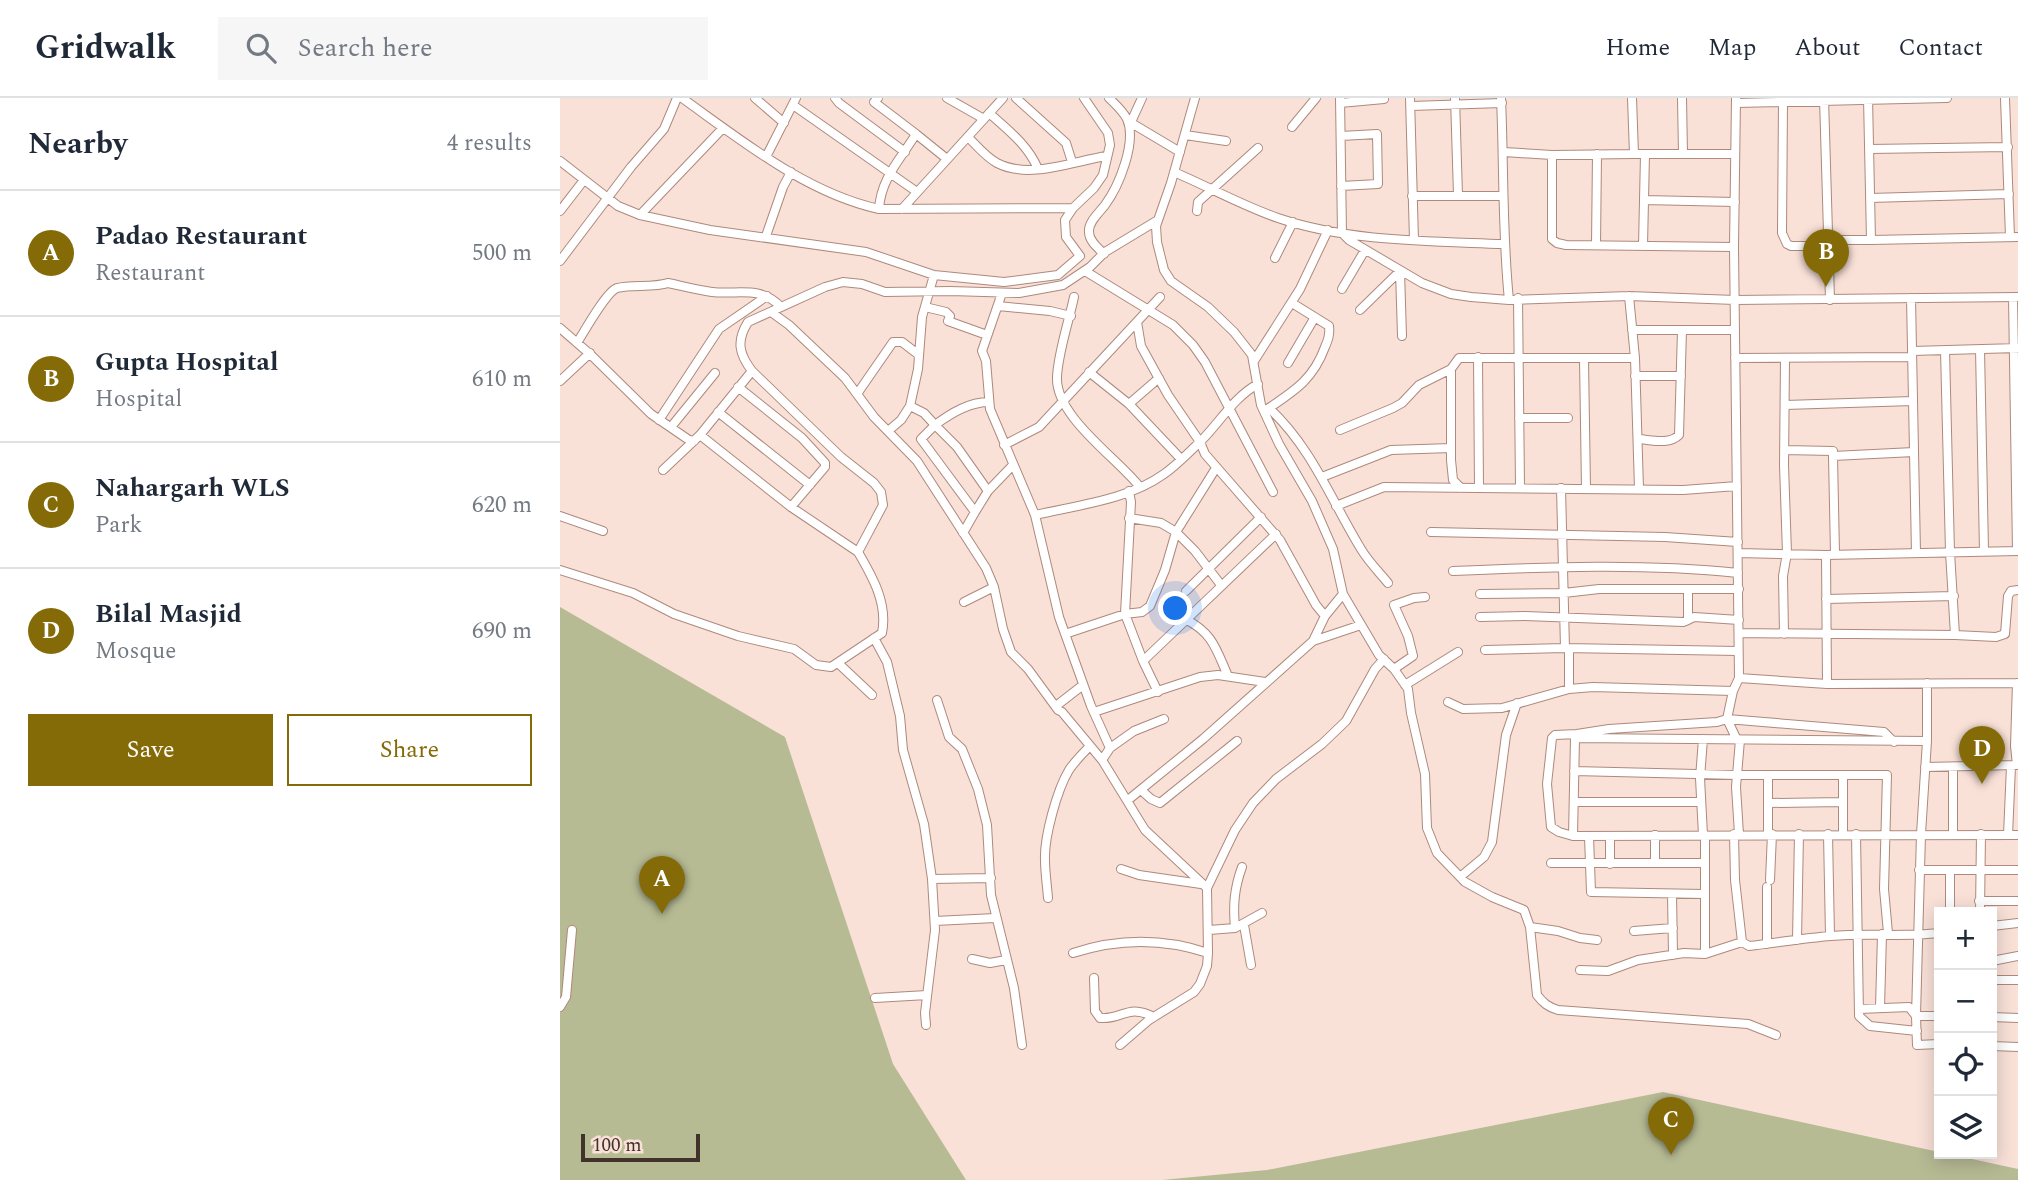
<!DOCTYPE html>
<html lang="en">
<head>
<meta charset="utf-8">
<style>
	body { margin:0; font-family:Spectral,serif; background:#f6f6f7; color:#1f2937 }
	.controls { position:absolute; right:21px; bottom:21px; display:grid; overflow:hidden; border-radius:0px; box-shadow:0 4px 18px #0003 }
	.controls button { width:63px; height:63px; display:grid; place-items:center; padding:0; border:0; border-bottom:2px solid #e0e1e3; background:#fff; color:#1f2937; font:35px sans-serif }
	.scale { position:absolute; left:21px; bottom:18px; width:119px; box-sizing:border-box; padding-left:7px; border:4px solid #41322c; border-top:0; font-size:19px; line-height:24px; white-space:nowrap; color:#41322c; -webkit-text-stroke:5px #f9e1d8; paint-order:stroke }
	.you { position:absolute; left:616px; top:511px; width:24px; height:24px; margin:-18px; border:5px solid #fff; border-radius:50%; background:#1a73e8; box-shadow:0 0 0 10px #1a73e833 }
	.badge { display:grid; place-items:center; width:46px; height:46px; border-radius:50%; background:#856b07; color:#fff; font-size:23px; font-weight:700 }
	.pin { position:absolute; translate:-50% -58px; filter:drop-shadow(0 2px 4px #0008) }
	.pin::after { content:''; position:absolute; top:37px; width:24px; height:21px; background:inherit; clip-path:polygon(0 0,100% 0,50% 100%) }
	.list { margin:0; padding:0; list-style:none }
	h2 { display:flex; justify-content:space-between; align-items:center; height:91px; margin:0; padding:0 28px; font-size:30px }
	h2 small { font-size:23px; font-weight:400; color:#747a83 }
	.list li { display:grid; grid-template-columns:46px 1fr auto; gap:21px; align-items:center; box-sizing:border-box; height:126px; padding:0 28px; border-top:2px solid #e0e1e3 }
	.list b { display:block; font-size:26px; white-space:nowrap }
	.list p { margin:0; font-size:23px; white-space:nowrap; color:#747a83 }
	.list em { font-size:23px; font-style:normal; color:#747a83 }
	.actions { display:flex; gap:14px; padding:21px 28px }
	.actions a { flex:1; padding:16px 0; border:2px solid #856b07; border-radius:0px; text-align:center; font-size:24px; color:#856b07 }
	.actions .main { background:#856b07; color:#fff }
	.icon { flex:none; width:38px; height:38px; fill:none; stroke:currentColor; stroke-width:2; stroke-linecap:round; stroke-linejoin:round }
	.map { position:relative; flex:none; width:1458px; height:1082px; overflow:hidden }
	header { display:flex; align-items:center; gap:42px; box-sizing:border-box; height:98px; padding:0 35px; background:#fff; border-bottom:2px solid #e0e1e3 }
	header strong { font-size:33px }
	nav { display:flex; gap:38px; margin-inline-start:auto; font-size:24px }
	.search { width:490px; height:63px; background:#f6f6f7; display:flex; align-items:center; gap:18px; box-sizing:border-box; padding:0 24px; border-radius:0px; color:#747a83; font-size:26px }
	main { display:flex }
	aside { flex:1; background:#fff }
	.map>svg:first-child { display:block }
</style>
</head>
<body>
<header>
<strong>Gridwalk</strong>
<div class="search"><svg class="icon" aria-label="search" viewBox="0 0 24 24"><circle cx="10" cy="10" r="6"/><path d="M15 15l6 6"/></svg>Search here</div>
<nav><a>Home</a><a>Map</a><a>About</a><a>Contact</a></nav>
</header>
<main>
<aside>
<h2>Nearby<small>4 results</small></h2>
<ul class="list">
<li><span class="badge">A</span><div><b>Padao Restaurant</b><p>Restaurant</p></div><em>500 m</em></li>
<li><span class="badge">B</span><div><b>Gupta Hospital</b><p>Hospital</p></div><em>610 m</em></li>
<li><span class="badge">C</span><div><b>Nahargarh WLS</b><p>Park</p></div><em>620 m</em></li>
<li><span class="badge">D</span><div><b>Bilal Masjid</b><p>Mosque</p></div><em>690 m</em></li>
</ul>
<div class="actions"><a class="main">Save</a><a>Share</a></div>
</aside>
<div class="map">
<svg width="1458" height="1082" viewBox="0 0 1458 1082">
	<rect width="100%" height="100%" fill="#f9e1d8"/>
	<path fill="#b7bb94" d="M0 509 225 639 333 966 406 1082H0Z
		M1103 994 1379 1054V1056H1389L1458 1071V1082H602L707 1072Z"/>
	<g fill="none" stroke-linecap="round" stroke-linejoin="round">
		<g stroke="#ae897c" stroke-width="10">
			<path id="minor" d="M122 0C181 42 246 95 319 111L513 110
				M195 0 224 25
				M275 0 279 5 345 54
				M318 0 314 4 356 36
				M387 0 424 21
				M456 0 506 45 512 64
				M635 0 611 85 596 128 597 144 604 172 611 183 648 209 674 234 692 257 701 307 719 346 752 403 773 451 783 496 819 557 834 571 848 591 851 615 865 676 867 730 877 755 905 784 932 799 964 812 970 829 998 833 1020 840 1037 842
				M780 0 782 135 789 142 862 185 891 196 911 199 949 202 1069 198 1175 202 1458 199
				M850 0 854 142
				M895 0 898 97
				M941 0C944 68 942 134 949 202
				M1122 0 1123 56
				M1264 0 1270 202
				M1445 0 1450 139
				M1223 4 1222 135 1227 146 1231 148H1268
				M780 5 824 1
				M1176 5 1387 0
				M233 7 357 94
				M851 8 942 5
				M429 15C448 32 468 47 478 71
				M568 23 620 54
				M571 24 582 0
				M732 29 756 0
				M625 37 666 43
				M781 38 817 36 818 86 781 88
				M408 39C417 48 426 59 437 65 470 82 513 63 547 58
				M1309 51 1448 49
				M944 54 992 57 1074 56 1072 0
				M1074 56H1175
				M992 57V141L997 145 1006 147 1174 149
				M206 59 236 0
				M0 63 58 108 80 117 150 132 306 154 374 177 444 184 498 177 520 158 506 139 505 122 513 110 534 90 543 77 550 47 548 35 524 0
				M614 74C649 89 683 108 718 120 789 144 869 143 943 146
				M852 98H942
				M1310 100 1449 96
				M1084 102 1175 104
				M319 111C321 80 340 62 356 36L387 61
				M342 111 443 0
				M0 113 24 82
				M637 113 638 104 698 50
				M80 117 163 30
				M206 138 223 89 231 74
				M1268 142H1311L1308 0
				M1311 142 1458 139
				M1036 147 1037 56
				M1083 148 1085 56
				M544 156C538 150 529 143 529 134 528 124 539 115 545 107 559 88 577 44 567 21 563 13 555 6 549 0
				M715 160 733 124
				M0 163 71 69 104 31 117 0
				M525 173 613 227 633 247 645 264 713 394
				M374 177 362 219 358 271 350 308 364 315 375 327C391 315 409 304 429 304
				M782 191 805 152
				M442 195 422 253 426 263 430 311 475 417 499 519 531 608 550 650 542 662 585 732 647 790
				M1069 198 1075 260 1079 391
				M514 199C509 223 498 255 497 279 495 318 557 360 579 388
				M1453 199 1457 453
				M958 200 960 389
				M1351 200 1356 455
				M438 208 490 213 511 218
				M365 209 386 214 390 218 388 223 427 237
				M800 212 840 173 842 238
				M211 214 229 227 285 280 314 319 357 363 426 470 434 489 443 531 451 554 468 571 498 612 502 614 542 662
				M577 224 581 248 608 297 640 344 645 356 720 442 756 507 765 518
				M0 230 31 257 91 316 129 342 134 343
				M1072 232H1175
				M17 245C24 234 46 194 57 190 71 186 93 190 108 185 122 188 137 192 152 194 178 197 200 187 221 209
				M1420 251 1424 453
				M1352 253 1458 250
				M918 259 919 390
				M1175 260 1352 259
				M1024 261 1026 391
				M694 263 740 191 768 132
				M728 265 755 219
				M529 274 569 306 599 280
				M1075 278H1121
				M0 283 30 255
				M178 289 242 340 265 365V369L231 409
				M297 296 333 244H342L359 257
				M569 306 621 361
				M1225 307 1353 303
				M709 310C752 350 771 402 801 451 808 463 819 474 828 485
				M706 312C734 293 753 282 765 249 768 242 770 237 769 228L732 205
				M158 314 250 387
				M959 320H1008
				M99 322 159 231 207 198
				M375 327 397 349 428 393 415 414 361 341Z
				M111 329 155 275
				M780 332 833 310 842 305 859 287 891 271
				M328 333 341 322 350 308
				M140 337 231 409 298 454 323 407 321 394 314 385 281 359 192 273C179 256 176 243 188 224L265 189 283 184 302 186 325 194 390 193 459 195 503 187 530 169 545 154 598 122
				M1079 341C1092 342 1109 347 1119 337L1122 232
				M444 347 479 329 600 199
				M1224 352 1273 353V358
				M656 370 616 434 635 453 661 487
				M103 372 140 337 192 273
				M762 379 831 352 891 350
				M901 390 893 382 891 362V271L899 260H1075
				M1001 390 1005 550 1178 553
				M428 393 453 367
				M569 393 571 404 565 516 583 563
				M776 408 824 389 1123 392 1177 388
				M475 417C518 407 568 402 604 376 617 367 629 354 641 343 660 324 674 299 698 286
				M0 418 43 433
				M871 434 1105 439 1178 444
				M403 435 415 414
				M1178 455 1266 457
				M1275 456 1273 358 1354 354
				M0 472 73 495 114 516 178 538 234 551 256 567 271 569 322 535C328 505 312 478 298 454
				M893 473C988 469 1084 465 1178 475
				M626 493 701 419
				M783 496 765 518 753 543 801 527
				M920 496 1004 495 1039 491H1179
				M1266 501 1394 498
				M404 504 434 489
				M920 519 965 518 1123 524 1128 522V492
				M625 521C653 535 656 551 668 578
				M1128 522 1134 519 1179 522
				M1179 535 1395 537 1390 454 1385 252
				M505 536 565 516 582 514 590 508 605 472 616 434 601 425 569 420
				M1224 536 1223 478 1227 455 1224 367 1225 261
				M1395 537 1436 539 1445 536 1448 498 1451 493 1458 492
				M314 540 327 564 340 618 343 652 364 726 372 781 375 832 365 915 366 927
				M925 552 1005 550
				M279 566 312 597
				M834 571 853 558 848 538 834 507 854 500 865 499
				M1179 580 1267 586 1458 585
				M1267 586 1266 457 1458 453
				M845 587 898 554
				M1009 591V551
				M598 594 583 563 716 436
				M377 602 389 639 402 651 418 691 427 727 431 797 454 890 462 947
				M888 604 903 611 942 610 1009 591 1033 589 1173 593
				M496 608 523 587
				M534 614 640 579 658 577 705 584
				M1167 621 1324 634 1334 644
				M1167 621 1177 642
				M1015 640 1017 636 1049 631 1157 624 1167 621 1173 593 1179 580 1174 149 1176 0
				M1015 640 1367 643 1361 736 1356 918H1379
				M1015 640 1013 738 1458 737
				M1143 641 1140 680 1143 737
				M1367 643V585
				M550 650 574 633 604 621
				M1365 669 1457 667 1455 648 1457 585
				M1014 673 1177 677H1327L1324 791 1328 835
				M1283 677V736
				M581 692 591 701 600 705 677 643
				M568 702 643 641 753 543
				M1014 704H1141
				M1209 705 1283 704
				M1174 736 1175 782 1182 844 1189 848C1216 845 1244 840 1271 838 1307 835 1343 839 1379 835
				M1179 736 1176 689 1180 642
				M1208 736V677
				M1268 736 1270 838
				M1296 736 1299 918 1310 928 1357 933
				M1393 736V669
				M1095 737V765
				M1448 737 1451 668
				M1013 738 999 734 991 729 987 686 992 640 995 637 1017 636
				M1029 738 1031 794 1144 796
				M1050 738V766
				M991 765H1144
				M561 771 579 777 641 786
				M1359 772H1458
				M1390 772V814
				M900 779 924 759 932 744 946 637 957 605
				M372 781 431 780
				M1210 782 1212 736
				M1207 789V846
				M1112 796 1113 857
				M488 800C487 787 485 774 485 762 484 739 497 692 509 672 515 663 522 656 530 648
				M1419 803H1458
				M1420 814 1421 736
				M375 823 435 820
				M684 827 691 867
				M1432 828 1458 825
				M970 829 977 897C983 905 988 909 998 912L1188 926 1216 937
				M675 830C673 808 674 791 682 769
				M649 832 675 830 702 815
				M1074 833 1113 830
				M1237 842 1239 736
				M513 855C559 840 603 840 648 855
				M1145 856 1182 844
				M412 861 430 865 446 862
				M1432 863 1458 858
				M1020 872 1048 873 1078 862 1124 855 1145 856V737
				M534 880 535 913 540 920C563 922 567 905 594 919
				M1432 882H1458
				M315 900 367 897
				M0 909 6 899 12 832
				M1320 910 1322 836
				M1299 911 1349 909 1356 918 1357 947 1379 946
				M1432 919 1458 920
				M560 947 589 922 634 894 640 886 647 868 648 855 647 790 675 732 693 705 716 681 762 646 786 623 815 571 824 561
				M1432 948 1458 949"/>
		</g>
		<use href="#minor" stroke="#fff" stroke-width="8"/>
	</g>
</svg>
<div class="controls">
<button>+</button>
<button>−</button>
<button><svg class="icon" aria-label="locate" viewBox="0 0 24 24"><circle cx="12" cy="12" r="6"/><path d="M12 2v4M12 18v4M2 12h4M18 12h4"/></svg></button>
<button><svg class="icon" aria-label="layers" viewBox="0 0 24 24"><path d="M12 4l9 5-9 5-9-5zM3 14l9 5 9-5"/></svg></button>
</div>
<div class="scale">100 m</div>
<div class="you"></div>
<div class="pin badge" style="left:102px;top:816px">A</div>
<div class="pin badge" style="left:1266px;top:189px">B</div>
<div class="pin badge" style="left:1111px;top:1057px">C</div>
<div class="pin badge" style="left:1422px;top:686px">D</div>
</div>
</main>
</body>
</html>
